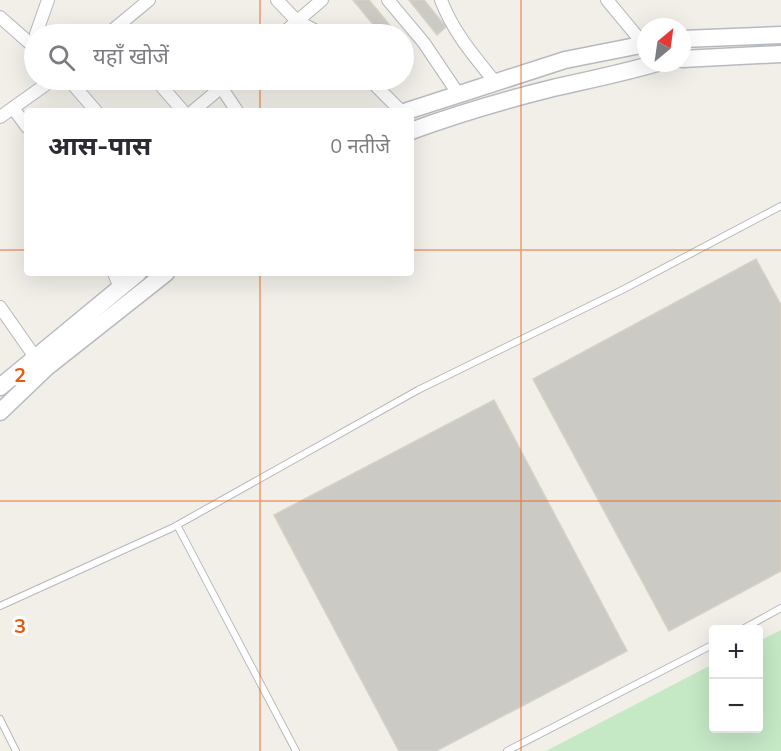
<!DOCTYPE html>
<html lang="hi">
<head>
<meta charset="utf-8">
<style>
	body { margin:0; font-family:Mulish,"Noto Sans Devanagari",sans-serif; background:#f2f2f3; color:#2b2b33 }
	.controls { position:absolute; right:18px; bottom:18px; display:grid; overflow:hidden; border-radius:6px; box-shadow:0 6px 24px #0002 }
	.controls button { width:54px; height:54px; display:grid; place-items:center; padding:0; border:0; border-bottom:2px solid #e1e1e2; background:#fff; color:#2b2b33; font:30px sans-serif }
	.compass { position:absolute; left:637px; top:18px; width:54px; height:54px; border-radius:50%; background:#fff; box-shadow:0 6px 24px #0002; rotate:29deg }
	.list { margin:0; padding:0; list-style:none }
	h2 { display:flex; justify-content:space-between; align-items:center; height:78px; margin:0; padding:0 24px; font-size:26px }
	h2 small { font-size:20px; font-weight:400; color:#7c7c81 }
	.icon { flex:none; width:33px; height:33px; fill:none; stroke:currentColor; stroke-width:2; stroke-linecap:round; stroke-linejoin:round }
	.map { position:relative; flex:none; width:781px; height:751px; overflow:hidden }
	.search { position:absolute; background:#fff; box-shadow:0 6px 24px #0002; left:24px; top:24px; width:390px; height:66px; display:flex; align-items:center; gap:15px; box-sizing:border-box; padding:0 21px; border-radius:33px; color:#7c7c81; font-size:22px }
	.panel { position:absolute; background:#fff; box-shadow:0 6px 24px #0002; left:24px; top:108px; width:390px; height:168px; border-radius:6px }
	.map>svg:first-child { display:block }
</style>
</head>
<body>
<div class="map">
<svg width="781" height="751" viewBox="0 0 781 751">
	<rect width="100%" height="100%" fill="#f1efe8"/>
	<path fill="#c5e8c5" d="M781 630V751H546L713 664 714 728H758L759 641Z"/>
	<path fill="#cccac5" stroke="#d6d1c6" stroke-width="1.5" d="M353 0H369L397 34H381Z
		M409 0H424L446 27 437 35Z
		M404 43 413 54 404 62Z
		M756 259 781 305V571L669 631 533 379Z
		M494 400 627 651 436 751H399L274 515Z"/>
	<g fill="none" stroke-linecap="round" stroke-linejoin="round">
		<g stroke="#b5b8bc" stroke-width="8">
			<path id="service" d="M177 525 296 751
				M0 606 172 528 418 390 624 289 781 206
				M741 630 781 608
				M0 719 16 751
				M507 751 714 644"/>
		</g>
		<g stroke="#b5b8bc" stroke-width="14">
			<path id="minor" d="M277 0 297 21 322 34
				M388 0 424 43 459 95
				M441 0C453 32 474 56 495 82
				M607 0 646 47
				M0 17 34 47
				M36 34 48 0
				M108 34 149 0
				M282 34 322 0
				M69 80 96 111
				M156 80 183 111
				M370 80 401 111
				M221 87 237 111
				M13 108 27 127
				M193 111 230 80
				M0 117 52 80
				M114 273 120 288
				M0 307 35 357"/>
		</g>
		<g stroke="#b6babf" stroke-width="19">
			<path id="secondary" d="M682 39 781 35
				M682 59 781 54
				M407 111 565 60 646 44
				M411 131C457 114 505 100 553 88 588 80 623 73 657 63
				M0 387 138 273
				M0 412 47 367 166 273"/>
		</g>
		<use href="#service" stroke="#fff" stroke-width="6"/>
		<use href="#minor" stroke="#fff" stroke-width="12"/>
		<use href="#secondary" stroke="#fff" stroke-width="16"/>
	</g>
	<path fill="none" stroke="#e8590c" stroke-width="1.5" stroke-opacity="0.55" d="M260 0V34M521 0V751M260 80V111M0 250H27M411 250H781M260 273V751M0 501H781"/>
	<g font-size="20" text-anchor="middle" font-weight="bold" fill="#e8590c" stroke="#fff" stroke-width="6" stroke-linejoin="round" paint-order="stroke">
		<text x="20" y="382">2</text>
		<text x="20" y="633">3</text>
	</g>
</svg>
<div class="controls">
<button>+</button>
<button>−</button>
</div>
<svg class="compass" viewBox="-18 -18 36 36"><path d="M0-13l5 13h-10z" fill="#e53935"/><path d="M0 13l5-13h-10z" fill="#7c7c81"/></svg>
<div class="search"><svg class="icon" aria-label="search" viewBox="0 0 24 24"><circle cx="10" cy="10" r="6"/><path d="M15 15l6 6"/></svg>यहाँ खोजें</div>
<section class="panel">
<h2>आस-पास<small>0 नतीजे</small></h2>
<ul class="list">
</ul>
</section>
</div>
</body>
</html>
